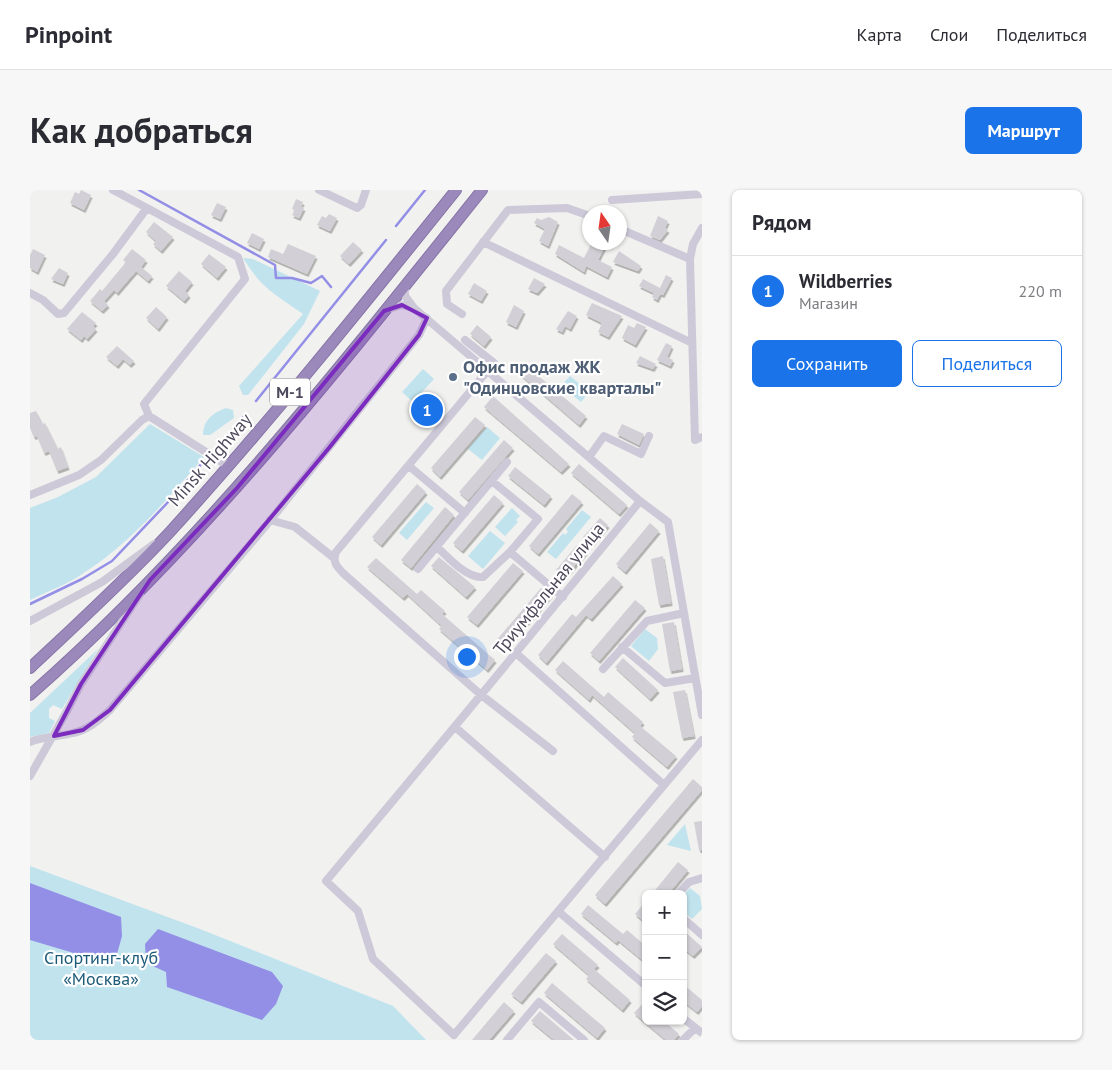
<!DOCTYPE html>
<html lang="ru">
<head>
<meta charset="utf-8">
<style>
	body { margin:0; font-family:"PT Sans",sans-serif; background:#f7f7f7; color:#2b2b33 }
	.controls { position:absolute; right:15px; bottom:15px; display:grid; overflow:hidden; border-radius:8px; box-shadow:0 1px 4px #0004 }
	.controls button { width:45px; height:45px; display:grid; place-items:center; padding:0; border:0; border-bottom:1px solid #e1e1e2; background:#fff; color:#2b2b33; font:25px sans-serif }
	.compass { position:absolute; left:552px; top:15px; width:45px; height:45px; border-radius:50%; background:#fff; box-shadow:0 1px 4px #0004; rotate:347deg }
	.you { position:absolute; left:436px; top:466px; width:18px; height:18px; margin:-12px; border:4px solid #fff; border-radius:50%; background:#1a73e8; box-shadow:0 0 0 8px #1a73e833 }
	.badge { display:grid; place-items:center; width:32px; height:32px; border-radius:50%; background:#1a73e8; color:#fff; font-size:16px; font-weight:700 }
	.pin { position:absolute; translate:-50% -50%; border:2px solid #fff; box-shadow:0 1px 5px #0006 }
	.list { margin:0; padding:0; list-style:none }
	h2 { display:flex; justify-content:space-between; align-items:center; height:65px; margin:0; padding:0 20px; font-size:21px }
	h2 small { font-size:16px; font-weight:400; color:#7c7c81 }
	.list li { display:grid; grid-template-columns:32px 1fr auto; gap:15px; align-items:center; box-sizing:border-box; height:70px; padding:0 20px; border-top:1px solid #e1e1e2 }
	.list b { display:block; font-size:19px; white-space:nowrap }
	.list p { margin:0; font-size:16px; white-space:nowrap; color:#7c7c81 }
	.list em { font-size:16px; font-style:normal; color:#7c7c81 }
	.actions { display:flex; gap:10px; padding:15px 20px }
	.actions a { flex:1; padding:11px 0; border:1px solid #1a73e8; border-radius:8px; text-align:center; font-size:18px; color:#1a73e8 }
	.actions .main { background:#1a73e8; color:#fff }
	.icon { flex:none; width:28px; height:28px; fill:none; stroke:currentColor; stroke-width:2; stroke-linecap:round; stroke-linejoin:round }
	.map { position:relative; flex:none; width:672px; height:850px; overflow:hidden; border-radius:8px }
	header { display:flex; align-items:center; gap:30px; box-sizing:border-box; height:70px; padding:0 25px; background:#fff; border-bottom:1px solid #e1e1e2 }
	header strong { font-size:24px }
	nav { display:flex; gap:28px; margin-inline-start:auto; font-size:18px }
	.intro { display:flex; align-items:center; justify-content:space-between; box-sizing:border-box; height:120px; padding:0 30px }
	h1 { margin:0; font-size:35px }
	.button { padding:12px 22px; border-radius:8px; background:#1a73e8; color:#fff; font-size:18px; font-weight:700 }
	main { display:flex; gap:30px; padding:0 30px }
	aside { flex:1; background:#fff; border-radius:8px; box-shadow:0 1px 4px #0004 }
	.map>svg:first-child { display:block }
</style>
</head>
<body>
<header>
<strong>Pinpoint</strong>
<nav><a>Карта</a><a>Слои</a><a>Поделиться</a></nav>
</header>
<div class="intro"><h1>Как добраться</h1><a class="button">Маршрут</a></div>
<main>
<div class="map">
<svg width="672" height="850" viewBox="0 0 672 850">
	<defs>
		<filter id="shadow"><feDropShadow dx="1.5" dy="3" stdDeviation="0" flood-color="#0004"/></filter>
	</defs>
	<rect width="100%" height="100%" fill="#f1f1ef"/>
	<path fill="#c0e3ed" d="M213 68 223 69 290 101 274 134 218 205H213L209 196 273 124C244 103 233 100 213 68Z
		M393 179 404 189 383 212 372 202Z
		M540 186 559 202 551 212 531 196Z
		M196 218 203 220 204 228 180 245H173C173 231 182 223 196 218Z
		M120 234 174 267C138 308 102 352 55 382 39 394 18 401 0 410V318L28 307 66 287Z
		M457 237 470 248 452 270 438 259Z
		M396 312 404 318 377 350 369 343Z
		M482 318 490 326 486 330 488 332 475 346 465 337Z
		M552 320 561 327 526 369 517 362 533 343 535 345 538 342 536 339Z
		M460 341 475 353 453 379 438 366Z
		M615 439 627 448 628 459 619 471 601 456Z
		M68 459 32 519 23 515 19 519V528L25 531 19 543 0 547V523Z
		M655 634 661 661 637 655Z
		M0 676 170 739 363 816 396 850H0Z
		M660 698 670 706 672 719 662 729 653 721V706Z"/>
	<path fill="#938fe7" d="M0 693 91 727 92 746 84 775 0 750Z
		M128 739 242 782 253 796 246 814 232 830 137 797 136 782 116 773 115 754Z"/>
	<g fill="none" stroke-linecap="round" stroke-linejoin="round">
		<path stroke="#938fe7" stroke-width="2.5" d="M109 0 245 75 246 88H262L281 93 292 86 301 97
			M366 36 395 0
			M226 211 356 50
			M187 258 214 226
			M151 298 173 272
			M0 414 52 389 82 371 141 309"/>
	</g>
	<path fill="#d3cfd6" filter="url(#shadow)" d="M51 0 61 5 54 20 40 13 45 2 49 4Z
		M266 9 273 12 271 17 274 18 269 28 262 25 265 20 262 19Z
		M187 13 196 17 190 29 181 25Z
		M299 24 307 28 300 41 287 35 292 26 296 28Z
		M628 26 638 31 635 38 638 40 630 50 620 46Z
		M519 27 528 32 518 56 509 51 515 39 504 33 507 28 511 30Z
		M124 32 143 47 131 61 123 54 126 51 116 42Z
		M222 43 234 49 229 59 217 53Z
		M323 52 332 60 319 74 310 66Z
		M562 52H577L568 70 582 77 577 87 556 76 554 82 525 64 529 55 554 68Z
		M258 54 286 66 277 84 238 67 241 59 253 64Z
		M3 59 15 65 7 82 0 78V65Z
		M102 59 116 70 111 77 122 86 118 91 106 81 87 103 84 100 74 111 78 115 72 121 60 111 70 99 72 101 96 72 93 70Z
		M589 61 611 76 608 81 583 72Z
		M179 64 196 77 187 88 171 74Z
		M29 78 38 83 33 94 21 89Z
		M149 81 162 92 155 101 159 105 154 111 136 96Z
		M636 85 642 88 633 105 630 104 627 110 622 107 624 103 609 96 613 89 630 98Z
		M504 88 515 94 507 103 498 99Z
		M444 93 457 101 451 111 438 104Z
		M562 113 592 126 578 147 568 142 572 133 556 125Z
		M484 115 494 121 486 137 476 132Z
		M126 117 137 127 128 139 116 128Z
		M538 121 547 126 540 139 535 136 532 142 526 139Z
		M52 122 66 133 63 136 66 139 57 149 54 146 51 150 37 139Z
		M607 133 616 137 605 155 592 148 598 135 604 138Z
		M447 135 461 147 454 156 440 144Z
		M636 153 642 156 637 167 643 170 640 176 627 170Z
		M87 156 104 171 100 175 93 169 87 176 76 167Z
		M610 166 626 174 623 179 606 173Z
		M492 172 556 226 549 235 485 180Z
		M463 206 539 274 531 282 454 217Z
		M6 221 13 234 15 233 28 259 31 257 38 277 27 281 19 261 14 263 7 246 4 247 0 238V223Z
		M445 227 455 235 410 287 401 278Z
		M592 234 614 244 609 255 587 244Z
		M474 250 483 258 438 310 429 302Z
		M549 274 597 315 589 324 541 283Z
		M485 277 521 306 514 315 478 286Z
		M387 294 396 302 351 355 342 347Z
		M542 304 552 312 508 364 499 356Z
		M464 305 473 313 432 361 423 353Z
		M415 317 424 325 381 378 371 370Z
		M570 328 578 335 562 354 553 347Z
		M620 333 629 341 595 382 586 374Z
		M547 355 556 362 535 387 526 380Z
		M633 366 641 413 629 415 621 369Z
		M409 367 445 397 436 407 401 376Z
		M346 368 387 404 391 400 415 421 412 424 465 470 457 480 409 439 412 436 377 404 373 408 337 377Z
		M483 373 493 381 447 435 437 427Z
		M583 386 592 394 561 429 556 425 516 473 508 465 542 424 546 427Z
		M511 398 521 405 473 461 464 453Z
		M605 410 615 418 569 471 560 463Z
		M644 432 652 479 640 481 632 434Z
		M593 468 628 500 620 509 585 477Z
		M533 471 574 507 578 502 613 532 610 536 646 566 637 577 602 547 605 543 562 505 559 510 525 480Z
		M655 500 664 546 652 548 643 502Z
		M663 589 672 597V600L575 714 565 705Z
		M672 631V660H669L664 632Z
		M648 672 658 680 638 704H622Z
		M616 711V733L605 724Z
		M558 715 593 744 597 740 616 756V773L588 750 586 753 551 724Z
		M653 740 672 757 663 766 653 758Z
		M532 744 568 775 564 779 600 810 592 820 556 789 559 785 523 754Z
		M516 763 526 771 491 812 481 804Z
		M522 793 575 838 567 848 514 803Z
		M653 794 672 810V816L667 822 653 811Z
		M616 810V831H634L649 844 644 850H636L604 823Z
		M474 812 484 821 459 850H442Z
		M510 821 544 850H524L501 831Z"/>
	<g fill="none" stroke-linecap="round" stroke-linejoin="round">
		<g stroke="#8774a7" stroke-width="12">
			<path id="highway" d="M0 478C47 434 95 390 139 343 239 233 333 116 426 0
				M0 505C170 356 311 176 452 0"/>
		</g>
		<path stroke="#cec9d8" stroke-width="8" d="M83 0 117 18
			M289 0 327 18 331 15 336 0
			M582 10 672 4
			M672 38 663 54 660 69 665 250 672 247
			M590 39 660 69
			M453 52 662 153
			M375 95V106L384 118 610 311 638 332 672 525
			M0 103 13 110 28 124 34 123 83 64 117 18 208 67 215 89 114 214 119 226 198 276
			M358 119 372 115 383 118
			M432 124 417 114 416 101 478 20 537 18 560 26
			M435 150 464 173 306 362C302 372 307 377 314 384L450 504 523 561
			M559 267 574 246 611 264 619 246
			M379 276 435 323
			M0 305 49 285 71 270 112 230 119 226
			M610 311C507 439 401 565 296 691L328 721 343 769 424 845 672 550
			M240 330 265 337 304 368
			M407 357C418 367 437 389 453 387L480 362 508 329 462 291
			M480 362 533 407
			M388 379 477 272
			M0 431 72 392 124 354
			M592 457 635 493 665 488
			M487 464 634 595
			M573 479 617 431 654 423
			M37 521 51 494 110 404
			M425 537 575 667
			M0 552C14 546 29 547 43 543 58 540 69 530 80 520L239 332 389 145 397 128
			M648 704 659 692 672 688
			M529 722 616 796
			M653 728 672 745
			M653 828 672 843
			M477 850 509 812 554 850
			M653 850 665 838"/>
		<use href="#highway" stroke="#9b89bb" stroke-width="10"/>
		<path stroke="#cec9d8" stroke-width="8" d="M0 586 37 521"/>
	</g>
	<path fill="#7b2cbf" fill-opacity="0.2" stroke="#7b2cbf" stroke-width="4" stroke-linejoin="round" d="M372 115 397 128 389 145 299 258 80 520 53 540 24 546 51 494 120 390 207 298 354 121Z"/>
	<circle fill="#5c6f8a" stroke="#fff" stroke-width="2" cx="423" cy="187" r="5"/>
	<g text-anchor="middle" stroke-width="4.5" stroke-linejoin="round" paint-order="stroke">
		<rect fill="#fff" stroke="#837f8c" stroke-width="1" x="240" y="188.5" width="40" height="27" rx="4"/>
		<g font-size="16" font-weight="bold" fill="#4e485b">
			<text x="260" y="208">М-1</text>
		</g>
		<g font-size="18" font-weight="bold" fill="#4e5e75" stroke="#fff" text-anchor="start">
			<text x="433" y="183">Офис продаж ЖК<tspan x="433" dy="21">"Одинцовские кварталы"</tspan></text>
		</g>
		<g font-size="18" fill="#4e485b" stroke="#fff">
			<text transform="translate(180 270) rotate(-49)" y="6">Minsk Highway</text>
			<text transform="translate(519 399) rotate(-51)" y="6">Триумфальная улица</text>
		</g>
		<g font-size="18" fill="#1c5a79" stroke="#fff">
			<text x="71" y="774">Спортинг-клуб<tspan x="71" dy="21">«Москва»</tspan></text>
		</g>
	</g>
</svg>
<div class="controls">
<button>+</button>
<button>−</button>
<button><svg class="icon" aria-label="layers" viewBox="0 0 24 24"><path d="M12 4l9 5-9 5-9-5zM3 14l9 5 9-5"/></svg></button>
</div>
<svg class="compass" viewBox="-18 -18 36 36"><path d="M0-13l5 13h-10z" fill="#e53935"/><path d="M0 13l5-13h-10z" fill="#7c7c81"/></svg>
<div class="you"></div>
<div class="pin badge" style="left:397px;top:220px">1</div>
</div>
<aside>
<h2>Рядом<small></small></h2>
<ul class="list">
<li><span class="badge">1</span><div><b>Wildberries</b><p>Магазин</p></div><em>220 m</em></li>
</ul>
<div class="actions"><a class="main">Сохранить</a><a>Поделиться</a></div>
</aside>
</main>
</body>
</html>
